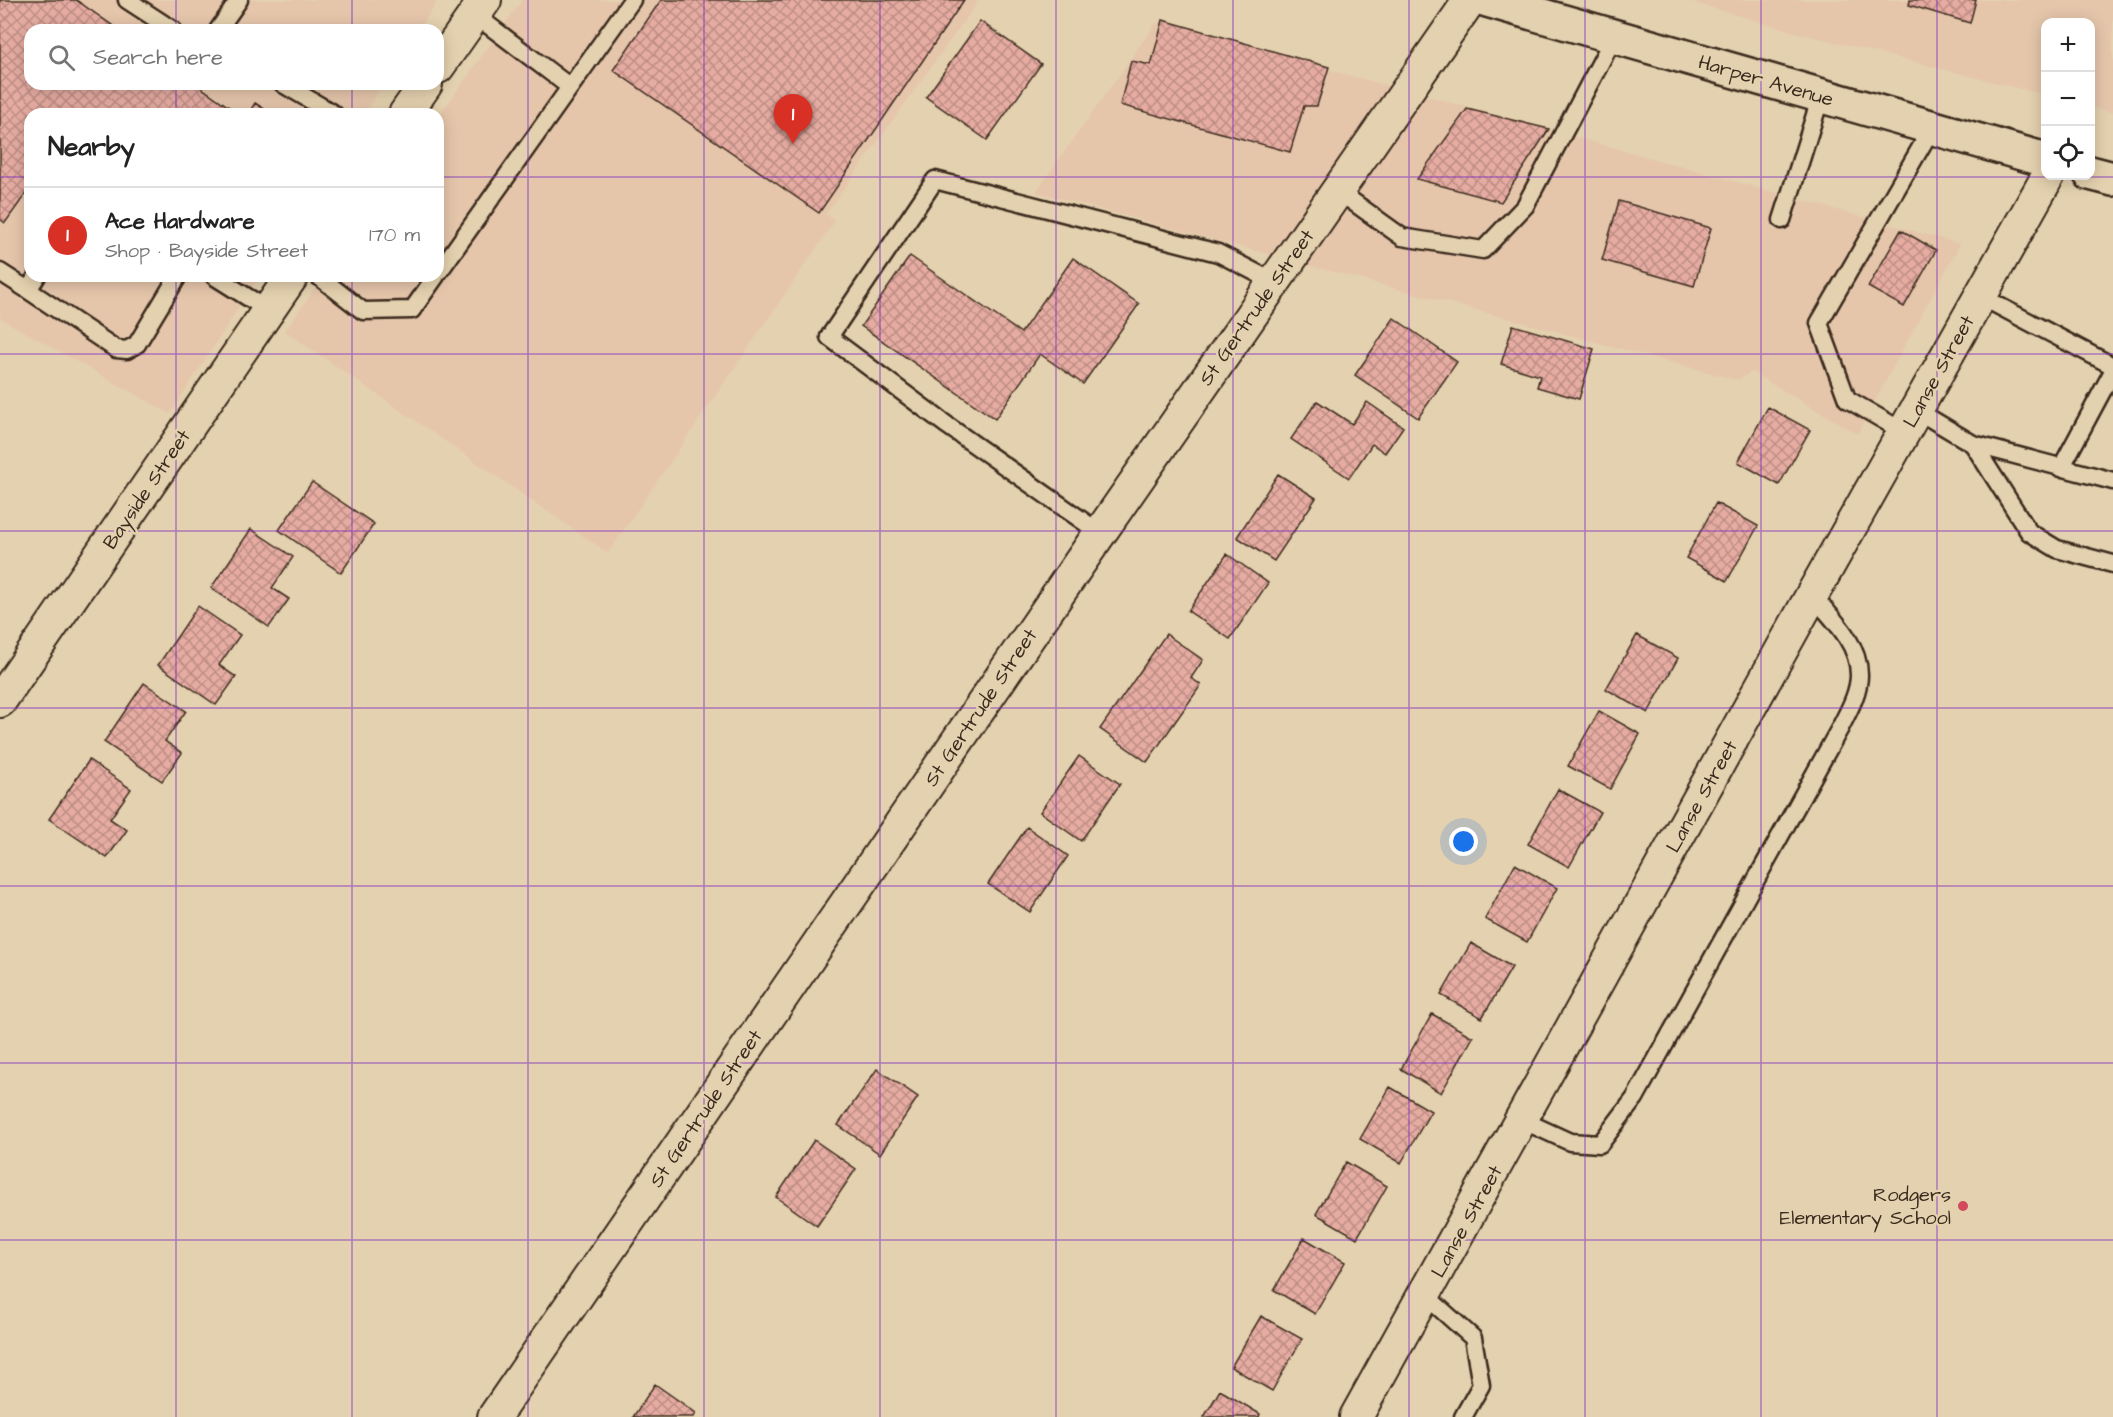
<!DOCTYPE html>
<html lang="en">
<head>
<meta charset="utf-8">
<style>
	body { margin:0; font-family:"Architects Daughter",sans-serif; background:#f2f2f2; color:#222 }
	.controls { position:absolute; right:18px; top:18px; display:grid; overflow:hidden; border-radius:12px; box-shadow:0 3px 15px #0003 }
	.controls button { width:54px; height:54px; display:grid; place-items:center; padding:0; border:0; border-bottom:2px solid #e0e0e0; background:#fff; color:#222; font:30px sans-serif }
	.you { position:absolute; left:1464px; top:842px; width:21px; height:21px; margin:-15px; border:4px solid #fff; border-radius:50%; background:#1a73e8; box-shadow:0 0 0 9px #1a73e833 }
	.badge { display:grid; place-items:center; width:39px; height:39px; border-radius:50%; background:#d93025; color:#fff; font-size:20px; font-weight:700 }
	.pin { position:absolute; translate:-50% -50px; filter:drop-shadow(0 2px 3px #0008) }
	.pin::after { content:''; position:absolute; top:32px; width:21px; height:18px; background:inherit; clip-path:polygon(0 0,100% 0,50% 100%) }
	.list { margin:0; padding:0; list-style:none }
	h2 { display:flex; justify-content:space-between; align-items:center; height:78px; margin:0; padding:0 24px; font-size:26px }
	h2 small { font-size:20px; font-weight:400; color:#767676 }
	.list li { display:grid; grid-template-columns:39px 1fr auto; gap:18px; align-items:center; box-sizing:border-box; height:96px; padding:0 24px; border-top:2px solid #e0e0e0 }
	.list b { display:block; font-size:22px; white-space:nowrap }
	.list p { margin:0; font-size:20px; white-space:nowrap; color:#767676 }
	.list em { font-size:20px; font-style:normal; color:#767676 }
	.icon { flex:none; width:33px; height:33px; fill:none; stroke:currentColor; stroke-width:2; stroke-linecap:round; stroke-linejoin:round }
	.map { position:relative; flex:none; width:2113px; height:1417px; overflow:hidden }
	.search { position:absolute; background:#fff; box-shadow:0 3px 15px #0003; left:24px; top:24px; width:420px; height:66px; display:flex; align-items:center; gap:15px; box-sizing:border-box; padding:0 21px; border-radius:18px; color:#767676; font-size:22px }
	.panel { position:absolute; background:#fff; box-shadow:0 3px 15px #0003; left:24px; top:108px; width:420px; height:174px; border-radius:18px }
	.map>svg:first-child { display:block }
</style>
</head>
<body>
<div class="map">
<svg width="2113" height="1417" viewBox="0 0 2113 1417">
	<defs>
		<pattern id="building-cross-hatch" width="8" height="8" patternUnits="userSpaceOnUse" patternTransform="scale(1.5)"><rect width="8" height="8" fill="#e6aca2"/><path d="M0 0l8 8M0 8l8-8" fill="none" stroke="#bc8c83"/></pattern>
	</defs>
	<rect width="100%" height="100%" fill="#e4d1af"/>
	<filter id="ink" filterUnits="userSpaceOnUse"><feTurbulence type="fractalNoise" baseFrequency=".0167" numOctaves="2"/><feDisplacementMap in="SourceGraphic" scale="12" xChannelSelector="R" yChannelSelector="G"/><feConvolveMatrix kernelMatrix="1 2 1 2 8 2 1 2 1" color-interpolation-filters="sRGB"/></filter>
	<g filter="url(#ink)">
		<path fill="#e5c6ab" d="M0 0H438L418 30H30V84H383L364 114H30V276H259L170 414 0 318Z
			M522 0H979L826 214 835 221 608 553 285 331 324 276H438V117Z
			M1685 0H2113V113L2091 107 2090 22H2046L2045 95 1795 32Z
			M1156 23 1456 104 1960 244 1857 434 1752 372 1737 380 1036 192Z"/>
		<path fill="url(#building-cross-hatch)" stroke="#3b2a1e" stroke-width="1.5" d="M0 0H76L119 30H30V84H196L239 114H30V188L5 223 0 219Z
			M661 0H964L819 213 613 70Z
			M1910 0H1976L1970 23 1909 5Z
			M1163 20 1329 67 1317 106H1304L1290 152 1120 105 1131 61 1151 65Z
			M980 21 1041 64 987 140 926 97Z
			M255 103 272 114H248Z
			M1467 109 1549 129 1501 202 1417 179Z
			M1619 201 1711 228 1694 286 1602 260Z
			M1901 230 1936 250 1904 307 1868 287Z
			M910 256 1021 333 1073 258 1139 304 1083 384 1040 354 995 419 861 326Z
			M1394 318 1457 362 1418 418 1355 375Z
			M1513 325 1594 349 1579 399 1537 387 1540 376 1501 364Z
			M1317 401 1352 424 1367 402 1403 427 1385 453 1372 444 1349 478 1291 439Z
			M1768 407 1810 430 1779 485 1738 462Z
			M1278 474 1316 498 1274 561 1237 537Z
			M312 482 374 524 341 573 279 530Z
			M1716 503 1758 526 1727 581 1686 558Z
			M251 529 293 557 272 588 289 599 269 627 211 588Z
			M1227 554 1268 583 1230 639 1188 611Z
			M198 606 240 635 219 665 236 677 216 705 158 665Z
			M1166 634 1203 660 1191 678 1201 685 1147 762 1100 729Z
			M1637 635 1678 658 1648 713 1606 689Z
			M144 683 186 711 165 741 182 753 162 781 104 742Z
			M1599 711 1640 734 1610 789 1568 766Z
			M1079 756 1120 784 1081 841 1040 812Z
			M89 760 131 789 110 819 127 830 107 858 49 819Z
			M1558 789 1600 812 1569 867 1528 844Z
			M1027 827 1068 856 1030 912 988 884Z
			M1515 864 1557 888 1527 942 1485 919Z
			M1471 943 1512 967 1482 1018 1441 995Z
			M1432 1014 1473 1037 1441 1093 1401 1069Z
			M877 1069 918 1097 880 1154 838 1125Z
			M1390 1087 1431 1111 1401 1163 1360 1139Z
			M814 1140 856 1169 817 1226 776 1197Z
			M1346 1162 1387 1186 1357 1238 1316 1214Z
			M1304 1238 1345 1262 1315 1314 1274 1290Z
			M1261 1316 1302 1339 1272 1391 1231 1367Z
			M655 1384 696 1413 694 1417H633Z
			M1220 1390 1260 1414 1259 1417H1204Z"/>
		<g fill="none" stroke-linecap="round" stroke-linejoin="round">
			<g stroke="#3b2a1e" stroke-width="21">
				<path id="lane" d="M127 0 173 30
					M475 15 570 87
					M218 30 239 0
					M283 84 334 114
					M1338 191 1402 237 1483 250 1525 206 1614 37
					M1782 220 1821 96
					M0 272 28 290
					M438 273 632 0
					M37 276 28 290 116 349 127 350 137 344 178 276
					M214 276 268 310
					M318 276 363 311 412 310 436 276
					M1980 296 2113 366
					M1916 410 1973 444 2029 532 2057 549 2113 564
					M1904 432 1847 399 1819 323 1932 128
					M1973 444 2113 481
					M2061 468 2113 371
					M1100 533 948 426 829 337 935 180 1218 253 1274 282
					M1522 1120 1570 1142 1600 1144 1635 1098 1840 728C1848 712 1859 693 1859 675 1859 643 1832 618 1812 595
					M1425 1295 1473 1338 1481 1385 1463 1417"/>
			</g>
			<g stroke="#3b2a1e" stroke-width="36">
				<path id="street" d="M438 67 485 0
					M405 114 426 84
					M0 701 292 276
					M494 1417 1100 533 1470 0
					M1356 1417 1812 595 2048 176"/>
			</g>
			<g stroke="#3b2a1e" stroke-width="38">
				<path id="secondary" d="M1487 0 2046 160
					M2090 173 2113 179"/>
			</g>
			<use href="#lane" stroke="#e4d1af" stroke-width="16"/>
			<use href="#street" stroke="#e4d1af" stroke-width="32"/>
			<use href="#secondary" stroke="#e4d1af" stroke-width="33"/>
		</g>
	</g>
	<path fill="none" stroke="#7b2cbf" stroke-width="1.5" stroke-opacity="0.55" d="M176 0V30M352 0V30M528 0V1417M704 0V1417M880 0V1417M1056 0V1417M1233 0V1417M1409 0V1417M1585 0V1417M1761 0V1417M1937 0V1417M176 84V114M352 84V114M0 177H30M438 177H2113M176 276V1417M352 276V1417M0 354H2113M0 531H2113M0 708H2113M0 886H2113M0 1063H2113M0 1240H2113"/>
	<circle fill="#d1495b" stroke="#e4d1af" stroke-width="2" cx="1963" cy="1206" r="6"/>
	<g text-anchor="middle" stroke-width="5" stroke-linejoin="round" paint-order="stroke">
		<g font-size="20" fill="#3b2a1e" stroke="#e4d1af">
			<text transform="translate(1766 80) rotate(16)" y="7">Harper Avenue</text>
			<text transform="translate(1256 307) rotate(-55)" y="7">St Gertrude Street</text>
			<text transform="translate(1938 371) rotate(-61)" y="7">Lanse Street</text>
			<text transform="translate(146 489) rotate(-56)" y="7">Bayside Street</text>
			<text transform="translate(980 707) rotate(-56)" y="7">St Gertrude Street</text>
			<text transform="translate(1701 796) rotate(-61)" y="7">Lanse Street</text>
			<text transform="translate(705 1108) rotate(-56)" y="7">St Gertrude Street</text>
			<text transform="translate(1466 1221) rotate(-61)" y="7">Lanse Street</text>
		</g>
		<g font-size="20" fill="#3b2a1e" stroke="#e4d1af" text-anchor="end">
			<text x="1951" y="1201">Rodgers<tspan x="1951" dy="23">Elementary School</tspan></text>
		</g>
	</g>
</svg>
<div class="controls">
<button>+</button>
<button>−</button>
<button><svg class="icon" aria-label="locate" viewBox="0 0 24 24"><circle cx="12" cy="12" r="6"/><path d="M12 2v4M12 18v4M2 12h4M18 12h4"/></svg></button>
</div>
<div class="you"></div>
<div class="pin badge" style="left:793px;top:144px">1</div>
<div class="search"><svg class="icon" aria-label="search" viewBox="0 0 24 24"><circle cx="10" cy="10" r="6"/><path d="M15 15l6 6"/></svg>Search here</div>
<section class="panel">
<h2>Nearby<small></small></h2>
<ul class="list">
<li><span class="badge">1</span><div><b>Ace Hardware</b><p>Shop · Bayside Street</p></div><em>170 m</em></li>
</ul>
</section>
</div>
</body>
</html>
